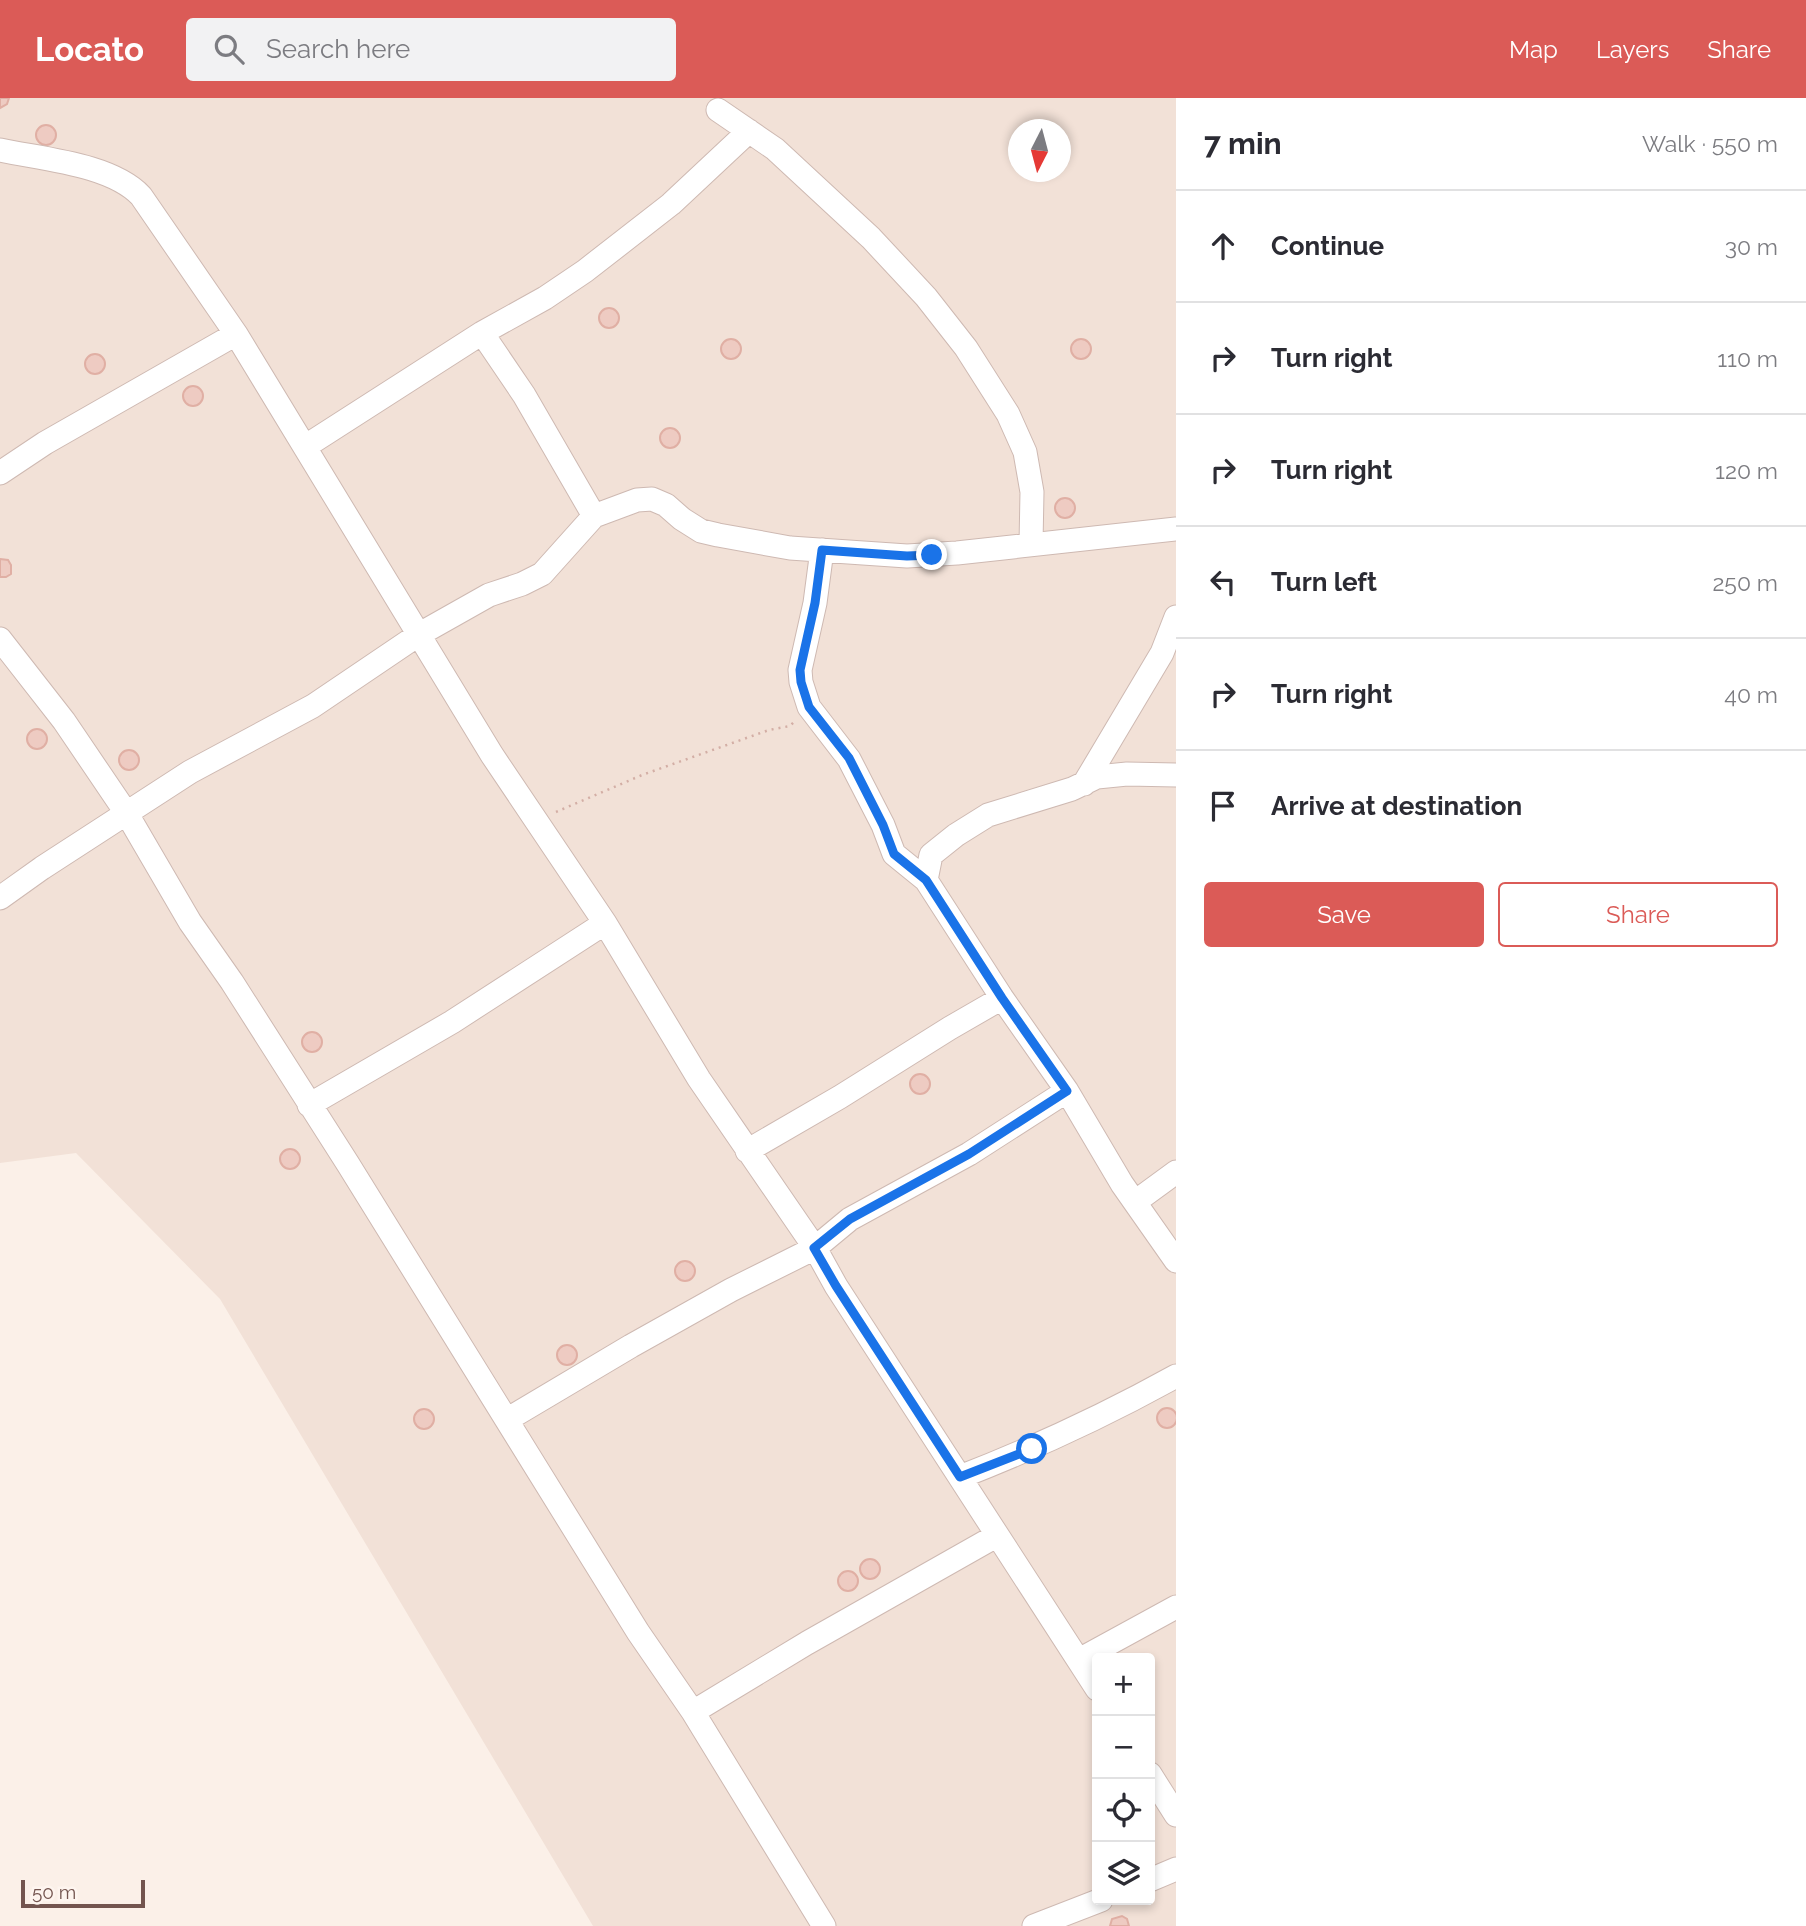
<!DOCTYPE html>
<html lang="en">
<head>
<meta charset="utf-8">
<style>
	body { margin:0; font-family:Raleway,sans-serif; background:#f2f2f3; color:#2b2b33 }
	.controls { position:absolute; right:21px; bottom:21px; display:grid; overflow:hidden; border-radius:7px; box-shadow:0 4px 10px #0003 }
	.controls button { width:63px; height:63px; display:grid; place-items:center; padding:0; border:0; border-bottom:2px solid #e1e1e2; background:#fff; color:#2b2b33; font:35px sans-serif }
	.compass { position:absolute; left:1008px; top:21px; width:63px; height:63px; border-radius:50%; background:#fff; box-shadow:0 4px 10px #0003; rotate:186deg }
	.scale { position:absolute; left:21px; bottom:18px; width:124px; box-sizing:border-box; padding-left:7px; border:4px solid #73544e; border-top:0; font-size:19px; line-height:24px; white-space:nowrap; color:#73544e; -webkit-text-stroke:5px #fef5ef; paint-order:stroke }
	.stop { position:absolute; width:21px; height:21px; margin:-16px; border:5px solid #1a73e8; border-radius:50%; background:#fff }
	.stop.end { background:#1a73e8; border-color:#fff; box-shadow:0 2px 7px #0008 }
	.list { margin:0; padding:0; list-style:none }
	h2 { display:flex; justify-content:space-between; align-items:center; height:91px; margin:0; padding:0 28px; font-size:30px }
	h2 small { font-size:23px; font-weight:400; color:#7c7c81 }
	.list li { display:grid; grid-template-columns:46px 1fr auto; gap:21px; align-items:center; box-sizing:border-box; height:112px; padding:0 28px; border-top:2px solid #e1e1e2 }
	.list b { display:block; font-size:26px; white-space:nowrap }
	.list em { font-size:23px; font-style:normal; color:#7c7c81 }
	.actions { display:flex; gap:14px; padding:21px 28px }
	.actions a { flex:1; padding:16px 0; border:2px solid #db5b57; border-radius:7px; text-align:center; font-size:24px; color:#db5b57 }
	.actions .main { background:#db5b57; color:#fff }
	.icon { flex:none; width:38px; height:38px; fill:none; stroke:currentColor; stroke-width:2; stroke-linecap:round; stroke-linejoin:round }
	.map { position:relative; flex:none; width:1176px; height:1828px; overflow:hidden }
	header { display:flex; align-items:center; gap:42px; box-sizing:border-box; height:98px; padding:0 35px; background:#db5b57; color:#fff }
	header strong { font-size:33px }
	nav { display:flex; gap:38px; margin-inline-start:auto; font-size:24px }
	.search { width:490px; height:63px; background:#f2f2f3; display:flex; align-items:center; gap:18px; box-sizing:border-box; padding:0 24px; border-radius:7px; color:#7c7c81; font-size:26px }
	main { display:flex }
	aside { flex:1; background:#fff }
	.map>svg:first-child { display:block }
</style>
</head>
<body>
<header>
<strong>Locato</strong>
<div class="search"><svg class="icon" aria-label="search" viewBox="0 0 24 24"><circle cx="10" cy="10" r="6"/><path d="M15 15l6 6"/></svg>Search here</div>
<nav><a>Map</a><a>Layers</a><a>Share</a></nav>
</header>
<main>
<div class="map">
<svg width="1176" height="1828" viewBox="0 0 1176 1828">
	<rect width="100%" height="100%" fill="#fbf0e8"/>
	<path fill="#f2e1d7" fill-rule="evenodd" d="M0 0H1176V1828H593L220 1201 76 1055 0 1065ZM1018 32H1060V74H1018ZM1097 1560H1150V1802H1097Z"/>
	<path fill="#eecbc2" stroke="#e0afa4" stroke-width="2" d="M0 0H9L7 6 0 10Z
		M36 37a10 10 0 1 1 20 0a10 10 0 1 1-20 0Z
		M599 220a10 10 0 1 1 20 0a10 10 0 1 1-20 0Z
		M721 251a10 10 0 1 1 20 0a10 10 0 1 1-20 0Z
		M1071 251a10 10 0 1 1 20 0a10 10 0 1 1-20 0Z
		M85 266a10 10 0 1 1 20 0a10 10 0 1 1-20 0Z
		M183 298a10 10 0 1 1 20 0a10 10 0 1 1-20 0Z
		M660 340a10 10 0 1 1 20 0a10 10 0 1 1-20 0Z
		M1055 410a10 10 0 1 1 20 0a10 10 0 1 1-20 0Z
		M0 461 8 462 11 467V476L6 479H0Z
		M27 641a10 10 0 1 1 20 0a10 10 0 1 1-20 0Z
		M119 662a10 10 0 1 1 20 0a10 10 0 1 1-20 0Z
		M302 944a10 10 0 1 1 20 0a10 10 0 1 1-20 0Z
		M910 986a10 10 0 1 1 20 0a10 10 0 1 1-20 0Z
		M280 1061a10 10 0 1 1 20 0a10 10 0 1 1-20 0Z
		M675 1173a10 10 0 1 1 20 0a10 10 0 1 1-20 0Z
		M557 1257a10 10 0 1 1 20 0a10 10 0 1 1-20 0Z
		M1157 1320a10 10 0 1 1 20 0a10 10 0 1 1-20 0Z
		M414 1321a10 10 0 1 1 20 0a10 10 0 1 1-20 0Z
		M860 1471a10 10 0 1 1 20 0a10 10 0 1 1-20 0Z
		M838 1483a10 10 0 1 1 20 0a10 10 0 1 1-20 0Z
		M1122 1818 1127 1821 1129 1828H1110L1112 1821Z"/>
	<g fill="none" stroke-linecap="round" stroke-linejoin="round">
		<g stroke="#ceb9b2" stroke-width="25">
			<path id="minor" d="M718 12 775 51 871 140 926 199 966 250 1008 316 1025 354 1032 394 1031 446
				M0 52C41 61 111 66 141 98L236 236 492 657 605 825 699 981 815 1150 836 1188 1097 1591
				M482 235 524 297 594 418
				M306 348 482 235 545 200 585 173 671 106 749 33
				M0 375 45 345 236 236
				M822 452 815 505 800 572 801 584 809 609 849 661 883 727 894 756 926 782 1002 900 1067 993 1122 1086 1176 1163
				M0 541 64 623 127 716 190 824 232 884 348 1066 638 1534 693 1614 824 1828
				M1084 686 1162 555 1176 519
				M926 782 931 757 956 737 988 717 1072 691 1097 679 1127 676 1176 677
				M0 800 42 770 190 674 313 608 418 537 489 497 522 486 542 476 594 418 637 402 652 401 666 407 682 421 701 433 718 437 790 450 907 458 957 455 1176 431
				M309 1007 452 924 605 825
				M747 1053 840 999 950 930 1002 900
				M1135 1104 1176 1074
				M508 1321 631 1248 731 1192 815 1150 850 1121 969 1056 1067 993
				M960 1379C1037 1349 1104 1318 1176 1278
				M1079 1562 1176 1509
				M693 1614 807 1545 996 1438
				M1150 1676 1176 1717
				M1150 1782 1176 1771
				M1034 1828 1101 1802"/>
		</g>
		<path stroke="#d3aea5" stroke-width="2.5" stroke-dasharray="2 5" stroke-linecap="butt" d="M556 714 642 677 769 632 790 628 794 624"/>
		<use href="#minor" stroke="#fff" stroke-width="23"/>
	</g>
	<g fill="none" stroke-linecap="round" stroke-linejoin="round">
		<path stroke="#1a73e8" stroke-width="9" d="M932 457 907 458 822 452 815 505 800 572 801 584 809 609 849 660 883 727 894 756 926 782 1002 900 1067 993 969 1056 850 1121 814 1150 836 1188 960 1379 1032 1351"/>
	</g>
</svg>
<div class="controls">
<button>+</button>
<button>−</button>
<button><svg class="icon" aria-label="locate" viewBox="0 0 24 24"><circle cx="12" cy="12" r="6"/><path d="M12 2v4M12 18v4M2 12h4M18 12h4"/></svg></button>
<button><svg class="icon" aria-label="layers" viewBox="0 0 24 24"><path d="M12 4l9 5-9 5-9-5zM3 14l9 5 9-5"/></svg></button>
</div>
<svg class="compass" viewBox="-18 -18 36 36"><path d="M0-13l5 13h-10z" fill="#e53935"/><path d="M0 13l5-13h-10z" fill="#7c7c81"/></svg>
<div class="scale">50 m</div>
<div class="stop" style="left:1032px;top:1351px"></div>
<div class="stop end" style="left:932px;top:457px"></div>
</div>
<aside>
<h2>7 min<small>Walk · 550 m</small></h2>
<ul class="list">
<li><svg class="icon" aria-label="ahead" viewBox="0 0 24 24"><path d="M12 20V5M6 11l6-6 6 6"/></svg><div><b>Continue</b></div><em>30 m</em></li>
<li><svg class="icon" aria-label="right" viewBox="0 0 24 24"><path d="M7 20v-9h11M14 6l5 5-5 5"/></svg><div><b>Turn right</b></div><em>110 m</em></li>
<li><svg class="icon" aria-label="right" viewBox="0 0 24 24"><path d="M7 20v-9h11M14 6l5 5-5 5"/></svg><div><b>Turn right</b></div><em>120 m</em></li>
<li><svg class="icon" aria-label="left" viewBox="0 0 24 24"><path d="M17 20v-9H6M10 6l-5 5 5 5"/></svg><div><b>Turn left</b></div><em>250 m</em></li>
<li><svg class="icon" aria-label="right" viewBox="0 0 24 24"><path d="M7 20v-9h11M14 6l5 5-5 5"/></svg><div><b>Turn right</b></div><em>40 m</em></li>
<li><svg class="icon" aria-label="arrive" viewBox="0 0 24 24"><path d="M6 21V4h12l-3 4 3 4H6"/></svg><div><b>Arrive at destination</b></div></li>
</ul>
<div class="actions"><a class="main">Save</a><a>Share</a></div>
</aside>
</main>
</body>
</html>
